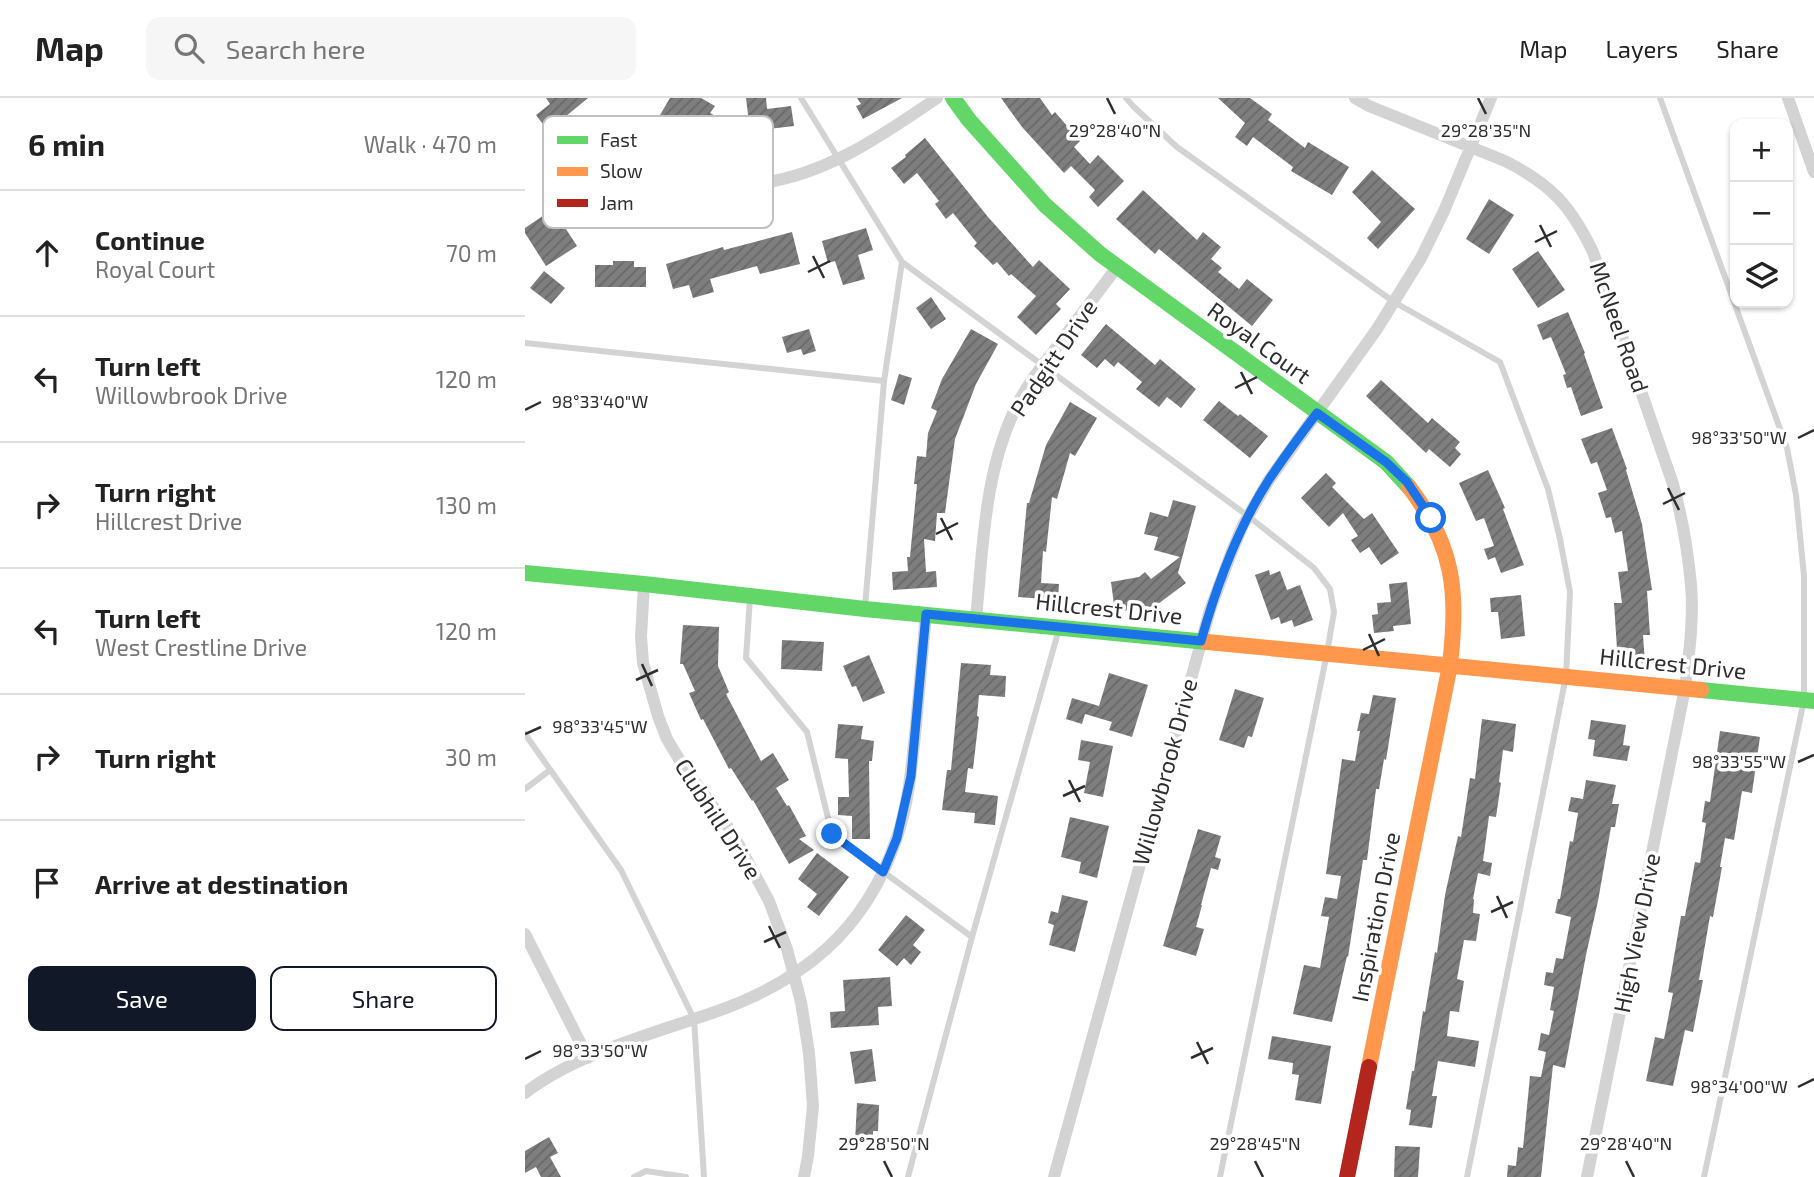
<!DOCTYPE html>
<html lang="en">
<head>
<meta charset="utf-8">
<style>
	body { margin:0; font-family:"Exo 2",sans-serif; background:#f6f6f6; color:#222 }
	.controls { position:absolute; right:21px; top:21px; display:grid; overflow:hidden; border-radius:14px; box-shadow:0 2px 5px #0004 }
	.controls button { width:63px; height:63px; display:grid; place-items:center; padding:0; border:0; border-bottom:2px solid #e0e0e0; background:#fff; color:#222; font:35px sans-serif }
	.stop { position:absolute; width:21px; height:21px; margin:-16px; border:5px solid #1a73e8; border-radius:50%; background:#fff }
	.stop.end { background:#1a73e8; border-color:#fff; box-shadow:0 2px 7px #0008 }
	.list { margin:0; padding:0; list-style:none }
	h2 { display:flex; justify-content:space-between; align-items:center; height:91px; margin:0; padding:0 28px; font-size:30px }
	h2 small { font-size:23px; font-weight:400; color:#767676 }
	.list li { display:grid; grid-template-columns:46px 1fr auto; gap:21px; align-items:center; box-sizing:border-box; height:126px; padding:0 28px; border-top:2px solid #e0e0e0 }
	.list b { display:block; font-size:26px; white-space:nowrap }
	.list p { margin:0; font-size:23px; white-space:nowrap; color:#767676 }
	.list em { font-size:23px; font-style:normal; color:#767676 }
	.actions { display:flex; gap:14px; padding:21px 28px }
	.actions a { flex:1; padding:16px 0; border:2px solid #111827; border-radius:14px; text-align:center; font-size:24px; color:#111827 }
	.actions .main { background:#111827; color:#fff }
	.icon { flex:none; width:38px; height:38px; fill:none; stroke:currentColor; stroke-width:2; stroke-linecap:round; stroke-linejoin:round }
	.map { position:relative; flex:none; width:1289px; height:1079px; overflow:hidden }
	header { display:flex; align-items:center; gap:42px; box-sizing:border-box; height:98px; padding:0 35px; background:#fff; border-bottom:2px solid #e0e0e0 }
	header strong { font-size:33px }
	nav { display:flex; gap:38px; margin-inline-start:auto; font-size:24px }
	.search { width:490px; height:63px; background:#f6f6f6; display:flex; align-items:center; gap:18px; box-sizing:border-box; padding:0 24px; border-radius:14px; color:#767676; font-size:26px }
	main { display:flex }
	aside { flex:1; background:#fff }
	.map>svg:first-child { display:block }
</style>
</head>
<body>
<header>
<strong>Map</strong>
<div class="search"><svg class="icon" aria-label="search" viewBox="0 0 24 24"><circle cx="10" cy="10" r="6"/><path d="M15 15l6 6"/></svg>Search here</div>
<nav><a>Map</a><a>Layers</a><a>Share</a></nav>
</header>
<main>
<aside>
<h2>6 min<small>Walk · 470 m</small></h2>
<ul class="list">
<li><svg class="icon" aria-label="ahead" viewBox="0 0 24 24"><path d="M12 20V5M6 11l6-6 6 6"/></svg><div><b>Continue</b><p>Royal Court</p></div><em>70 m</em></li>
<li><svg class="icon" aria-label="left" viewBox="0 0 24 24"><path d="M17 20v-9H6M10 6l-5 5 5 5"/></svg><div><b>Turn left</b><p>Willowbrook Drive</p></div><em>120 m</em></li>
<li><svg class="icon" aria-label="right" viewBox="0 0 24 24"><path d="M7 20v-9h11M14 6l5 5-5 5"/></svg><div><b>Turn right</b><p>Hillcrest Drive</p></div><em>130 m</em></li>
<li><svg class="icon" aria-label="left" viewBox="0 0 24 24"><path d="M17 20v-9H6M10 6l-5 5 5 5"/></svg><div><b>Turn left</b><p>West Crestline Drive</p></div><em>120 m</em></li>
<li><svg class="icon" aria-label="right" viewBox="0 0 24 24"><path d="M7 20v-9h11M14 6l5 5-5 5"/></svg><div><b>Turn right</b></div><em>30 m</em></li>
<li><svg class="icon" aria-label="arrive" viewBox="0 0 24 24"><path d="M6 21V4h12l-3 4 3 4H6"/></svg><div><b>Arrive at destination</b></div></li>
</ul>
<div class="actions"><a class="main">Save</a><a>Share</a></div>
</aside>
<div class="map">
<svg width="1289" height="1079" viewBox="0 0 1289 1079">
	<defs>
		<pattern id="building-hatch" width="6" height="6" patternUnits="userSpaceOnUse" patternTransform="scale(1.75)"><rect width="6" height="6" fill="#7e7e7e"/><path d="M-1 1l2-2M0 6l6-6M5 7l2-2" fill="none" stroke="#686868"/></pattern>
	</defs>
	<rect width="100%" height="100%" fill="#fff"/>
	<path fill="url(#building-hatch)" d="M21 0H63L23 33 11 17 25 6Z
		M145 0H176L190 8 185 15 205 26 192 49 154 26 147 40 128 29Z
		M221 0H241L242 11 266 8 269 28 225 33Z
		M332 0H377L338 21 331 8 336 6Z
		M476 0H515L527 17 530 14 555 43 549 49 565 66 573 57 599 83 573 109 564 99 570 92 546 68 539 75 497 29Z
		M693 0H725L747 16 743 22 780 50 783 44 824 69 807 97 766 73 768 69 728 39 722 48 710 39 720 25Z
		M400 40 463 119 508 169 514 162 545 191 531 206 536 211 511 237 492 219 511 198 486 176 484 178 472 164 468 167 449 148 452 145 428 115 421 121 410 106 414 103 392 75 379 86 366 70 381 59 380 57Z
		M847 72 890 111 853 151 842 140 856 124 827 94Z
		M618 92 672 142 678 134 696 149 686 161 697 170 693 174 714 191 722 181 748 202 727 228 634 151 630 156 591 121Z
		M964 101 989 117 964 156 941 141Z
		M28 111 52 148 21 168 0 135V130Z
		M341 130 348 152 333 157 340 181 318 187 310 163 303 165 297 143Z
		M267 134 275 166 235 176 232 168 185 181 189 194 168 200 164 187 148 191 141 166 198 149 199 152Z
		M1013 153 1040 192 1013 210 987 171Z
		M88 163H109V169H121V189H70V167H88Z
		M19 173 40 190 26 206 5 190Z
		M406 199 421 221 406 231 391 210Z
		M1043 214 1060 255 1059 256 1078 310 1056 318 1046 289 1042 290 1038 277 1041 276 1026 239 1018 242 1012 227Z
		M581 226 630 267 635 261 671 291 656 310 642 299 634 309 611 291 617 284 593 264 589 269 580 261 572 270 556 257Z
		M284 231 291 253 278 257 276 251 262 255 257 239Z
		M446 231 473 246 451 286 430 341 420 415H412L410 443 399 441 401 474 411 473 412 489 368 492 367 474 383 473 382 459H385L392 386H389L392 358 401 359 403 335 412 313 406 310 417 281Z
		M374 276 387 280 379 307 366 302Z
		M856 282 903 325 907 320 935 344 930 350 936 356 925 369 904 351 901 355 841 298Z
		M694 303 713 318 715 316 743 338 725 360 678 322Z
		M545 304 572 320 550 358 545 355 532 401 527 399 521 454 518 453 516 485 534 486 533 502 493 499 502 405H504L521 347Z
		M1087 330 1102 371 1101 372 1117 426 1127 492 1122 493 1125 537H1118L1120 565 1101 566 1100 550 1092 551 1089 505H1097L1093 474 1103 473 1097 433 1090 435 1086 419 1081 420 1073 395 1082 392 1072 364 1066 366 1056 341Z
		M963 372 980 410 978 411 999 467 976 475 970 459 963 462 959 451 969 448 959 420 951 423 934 385Z
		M801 375 811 385 807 389 839 421 847 415 874 455 856 467 844 449 835 455 826 442 833 438 818 415 804 429 776 400Z
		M648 402 671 408 653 475 661 485 629 509 590 514 586 484 614 479 620 474 626 481 655 459 629 452 633 439 619 436 625 414 643 419Z
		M744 472 745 477 755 473 762 492 775 487 788 522 769 529 767 522 756 526 754 519 746 522 730 477Z
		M882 484 886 526 868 528 869 533 849 535 847 517 853 516 852 505 866 504 864 486Z
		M996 497 1000 538 976 541 973 514H966L965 500Z
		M158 527 194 529 193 568 204 594 201 596 236 663 248 655 264 682 251 690 262 708 264 707 281 738 274 741 289 752 264 766 228 702 227 703 206 670 204 671 178 621 176 622 164 595 170 593 158 566H155Z
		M257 542 299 544 297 573 256 571Z
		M344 557 360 595 338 604 331 588 327 589 318 568Z
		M436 565 466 567 465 577 481 578 480 599 454 597 452 618 454 619 448 671 443 670 440 694 473 698 470 727 449 725 450 715 417 712 422 672H426Z
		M584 575 623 587 607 639 584 632 587 624 560 616 557 626 541 621 547 600 574 608Z
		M710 591 739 600 727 639 723 638 719 650 694 642Z
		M848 597 871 600 861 662 859 661 854 691H851L842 762H838L823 859 822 858 807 924 768 916 779 867 795 870 804 819 796 818 800 799 812 801 816 778 801 776 817 661 830 663 835 633H832L836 615 844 616Z
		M957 621 991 626 988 654 978 652 974 684 976 685 971 719 964 718 958 763 967 765 965 778 953 775 948 801H949L948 815 955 816 951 843 939 842 932 881 939 883 934 914 925 913 922 938 954 943 950 969 913 963 907 998H912L907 1030 884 1027 886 1012 881 1011 887 973H889L898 913 900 914 910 854 912 855 920 797 933 738 936 739 945 680 950 681Z
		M1066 622 1101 627 1098 647 1105 648 1102 663 1068 658 1070 642 1063 641Z
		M313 626 338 628 336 641 349 643 347 663H344L345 741H327V718L313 717V699H324L323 661 310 660Z
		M1195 633 1235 639 1227 695 1217 693 1209 742 1200 740 1195 769H1197L1188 819 1185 818 1174 882H1178L1168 934 1160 932 1148 988 1121 983 1130 939 1139 941 1148 895 1143 894 1156 818H1160L1170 764 1175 765 1181 725 1177 724 1180 703 1185 704Z
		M556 642 588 648 578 699 559 695 565 664 553 662Z
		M1061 682 1091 687 1087 706H1094L1090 729H1086L1073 803 1061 857 1040 970 1028 967 1016 1079H982L983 1067 991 1068 993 1049 998 1050 1005 978 1016 979 1021 954 1013 952 1016 935 1024 937 1029 913 1025 912 1029 889 1019 887 1021 874 1028 875 1031 860 1038 861 1046 819 1030 815 1033 801H1035L1045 743 1048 744 1053 715 1043 713 1046 699 1058 701Z
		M545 719 584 728 572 780 554 775 556 764 536 759Z
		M673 731 696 738 690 759 696 761 693 772 686 770 676 807H677L671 829 679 831 671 858 638 848Z
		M292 755 324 779 294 818 282 809 292 796 273 781Z
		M537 797 563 803 550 854 524 847 529 827 523 825 526 813 533 815Z
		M381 817 400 832 388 847 396 854 386 867 379 860 372 868 353 852Z
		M365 879 367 908 353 909 354 927 306 930 305 914 320 913 318 882Z
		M747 938 806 948 796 1006 770 1002 774 977 767 976 768 965 743 961Z
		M347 951 351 983 330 986 325 954Z
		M332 1005 354 1007 353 1033H348V1045L330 1044Z
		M24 1039 33 1055 25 1059 36 1079H16L11 1069 0 1075V1053Z
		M870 1048 895 1049 893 1079H869Z"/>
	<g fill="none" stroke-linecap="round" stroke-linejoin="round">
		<path stroke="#d3d3d3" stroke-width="6" d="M276 0 377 164 359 283 340 509
			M601 0 610 10 652 49 869 204 975 264 1023 391 1035 441 1045 494 1041 578 942 1079
			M1135 0 1262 350 1271 397 1279 478V602L1179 1079
			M377 164 723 418 789 470 805 491 809 514 802 555 695 1079
			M0 245 359 283
			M225 500 221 560 282 634 307 736 447 839
			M0 636 96 772 169 921 179 1079
			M0 691 25 672
			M109 1079 121 1073 161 1079
			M383 1079 447 839 534 531"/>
		<path stroke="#d3d3d3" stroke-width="12" d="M830 0 844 8 980 63C1026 86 1046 108 1068 154L1148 386C1157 419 1163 453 1166 487 1169 521 1164 556 1160 590L1062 1079
			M1263 0 1289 74
			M68 80a36 36 0 1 1 72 0a36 36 0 1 1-72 0Z
			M140 87C172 87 205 89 237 85 303 76 359 36 412 0
			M119 486 116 539 118 565 133 618 142 641 157 666 208 736 244 803 262 851 276 904 284 955 288 1008 283 1058 279 1079
			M451 521C458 449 459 373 492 307 502 287 517 268 531 250 551 223 572 196 592 169
			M0 836 63 960
			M0 995C50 956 129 935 190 914 278 883 340 833 371 742 384 706 387 665 391 627 394 590 398 553 401 516
			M529 1079 685 512 707 453 718 427 744 382 852 231 896 160 919 113 966 0"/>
		<path stroke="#63d668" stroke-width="16" d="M428 0 444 22 520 107 575 156 861 364 884 389
			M0 475 119 486 340 511 682 544
			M1176 592 1289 603"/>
		<path stroke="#ff974d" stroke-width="16" d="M682 544 1176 592
			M844 969 925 567C933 494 930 449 884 389"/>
		<path stroke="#b3261e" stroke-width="16" d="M822 1079 844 969"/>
	</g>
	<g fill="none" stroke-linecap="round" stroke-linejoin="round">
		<path stroke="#1a73e8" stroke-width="9" d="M307 736 358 774 372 740 386 678 401 516 676 543C692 486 713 429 745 380 760 358 776 336 792 315L861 364 882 384 906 420"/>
	</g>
	<path fill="none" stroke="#2e2e2e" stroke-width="2.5" d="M582 0 590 16M953 0 961 16M1015 127 1026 149M1010 144 1032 133M288 158 299 180M283 174 305 163M716 274 727 296M710 290 732 279M0 312 16 304M1273 340 1289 332M1143 390 1154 412M1138 406 1160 395M416 420 427 442M411 436 433 425M844 536 854 558M838 552 860 541M117 566 127 588M111 582 133 572M0 636 16 629M1273 664 1289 657M544 682 555 704M538 698 560 688M972 798 982 820M966 814 988 804M244 828 255 850M239 844 261 834M672 944 683 966M666 960 688 950M0 961 16 953M1273 989 1289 981M359 1063 367 1079M730 1063 738 1079M1101 1063 1109 1079"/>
	<g text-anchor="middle" stroke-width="7" stroke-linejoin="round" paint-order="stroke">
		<g font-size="23" fill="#2e2e2e" stroke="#fff">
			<text transform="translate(1094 229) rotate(71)" y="8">McNeel Road</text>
			<text transform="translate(734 245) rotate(36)" y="8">Royal Court</text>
			<text transform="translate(529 260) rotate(-56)" y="8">Padgitt Drive</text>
			<text transform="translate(584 511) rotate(6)" y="8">Hillcrest Drive</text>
			<text transform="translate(1148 566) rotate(6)" y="8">Hillcrest Drive</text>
			<text transform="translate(640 674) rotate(-75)" y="8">Willowbrook Drive</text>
			<text transform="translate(193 721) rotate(57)" y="8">Clubhill Drive</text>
			<text transform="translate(851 819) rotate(-79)" y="8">Inspiration Drive</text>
			<text transform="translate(1112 835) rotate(-79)" y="8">High View Drive</text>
		</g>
	</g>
	<rect x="18" y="18" width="230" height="112" rx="10" fill="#fff" stroke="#c0c0c0" stroke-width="2"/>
	<rect x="32" y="38" width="31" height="8" fill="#63d668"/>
	<rect x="32" y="69" width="31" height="9" fill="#ff974d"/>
	<rect x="32" y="101" width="31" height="8" fill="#b3261e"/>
	<g font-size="19" fill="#2e2e2e">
		<text x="75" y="49">Fast</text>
		<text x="75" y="80">Slow</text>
		<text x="75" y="112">Jam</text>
	</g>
	<g font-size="18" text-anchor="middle" fill="#2e2e2e" stroke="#fff" stroke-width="7" stroke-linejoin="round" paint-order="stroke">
		<text x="961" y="39">29°28'35"N</text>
		<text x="590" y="39">29°28'40"N</text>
		<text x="75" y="310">98°33'40"W</text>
		<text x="1214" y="346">98°33'50"W</text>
		<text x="75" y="635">98°33'45"W</text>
		<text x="1214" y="670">98°33'55"W</text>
		<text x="75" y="959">98°33'50"W</text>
		<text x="1214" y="995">98°34'00"W</text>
		<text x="359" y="1052">29°28'50"N</text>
		<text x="730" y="1052">29°28'45"N</text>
		<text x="1101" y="1052">29°28'40"N</text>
	</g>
</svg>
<div class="controls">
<button>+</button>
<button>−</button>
<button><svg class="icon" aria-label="layers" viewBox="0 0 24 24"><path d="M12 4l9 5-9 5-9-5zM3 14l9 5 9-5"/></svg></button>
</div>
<div class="stop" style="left:906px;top:420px"></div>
<div class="stop end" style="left:307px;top:736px"></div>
</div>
</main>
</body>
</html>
